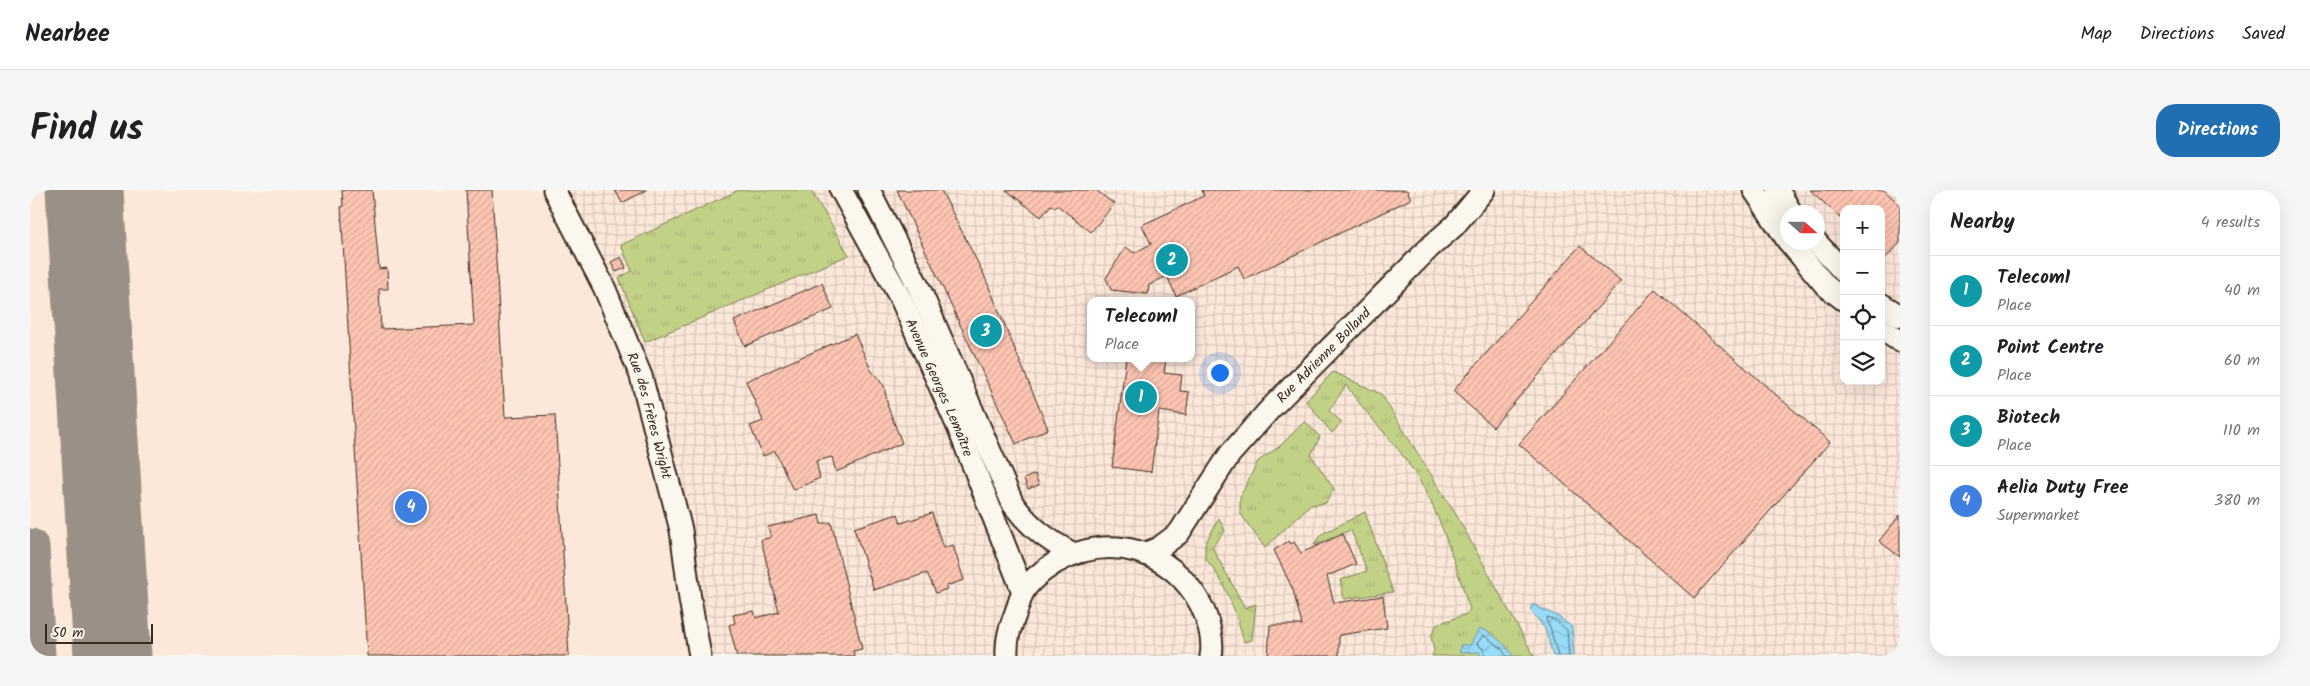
<!DOCTYPE html>
<html lang="en">
<head>
<meta charset="utf-8">
<style>
	body { margin:0; font-family:Kalam,sans-serif; background:#f6f6f6; color:#202124 }
	.controls { position:absolute; right:15px; top:15px; display:grid; overflow:hidden; border-radius:10px; box-shadow:0 5px 20px #0002 }
	.controls button { width:45px; height:45px; display:grid; place-items:center; padding:0; border:0; border-bottom:1px solid #e0e0e0; background:#fff; color:#202124; font:25px sans-serif }
	.compass { position:absolute; left:1750px; top:15px; width:45px; height:45px; border-radius:50%; background:#fff; box-shadow:0 5px 20px #0002; rotate:111deg }
	.scale { position:absolute; left:15px; bottom:12px; width:108px; box-sizing:border-box; padding-left:5px; border:2px solid #3b2a1e; border-top:0; font-size:14px; line-height:18px; white-space:nowrap; color:#3b2a1e; -webkit-text-stroke:4px #fbf7ec; paint-order:stroke }
	.you { position:absolute; left:1189px; top:182px; width:18px; height:18px; margin:-12px; border:4px solid #fff; border-radius:50%; background:#1a73e8; box-shadow:0 0 0 8px #1a73e833 }
	.badge { display:grid; place-items:center; width:32px; height:32px; border-radius:50%; background:#1f6fb2; color:#fff; font-size:16px; font-weight:700 }
	.pin { position:absolute; translate:-50% -50%; border:2px solid #fff; box-shadow:0 1px 5px #0006 }
	.popup { position:absolute; left:1057px; top:107px; width:108px; height:65px; box-sizing:border-box; display:grid; place-content:center; border-radius:10px; background:#fff; filter:drop-shadow(0 1px 4px #0005); font-size:16px; white-space:nowrap; color:#757577 }
	.popup b { font-size:19px; color:#202124 }
	.popup::after { content:''; position:absolute; left:50%; top:100%; margin-left:-10px; border:10px solid transparent; border-top-color:#fff }
	.list { margin:0; padding:0; list-style:none }
	h2 { display:flex; justify-content:space-between; align-items:center; height:65px; margin:0; padding:0 20px; font-size:21px }
	h2 small { font-size:16px; font-weight:400; color:#757577 }
	.list li { display:grid; grid-template-columns:32px 1fr auto; gap:15px; align-items:center; box-sizing:border-box; height:70px; padding:0 20px; border-top:1px solid #e0e0e0 }
	.list b { display:block; font-size:19px; white-space:nowrap }
	.list p { margin:0; font-size:16px; white-space:nowrap; color:#757577 }
	.list em { font-size:16px; font-style:normal; color:#757577 }
	.icon { flex:none; width:28px; height:28px; fill:none; stroke:currentColor; stroke-width:2; stroke-linecap:round; stroke-linejoin:round }
	.map { position:relative; flex:none; width:1870px; height:466px; overflow:hidden; border-radius:20px }
	header { display:flex; align-items:center; gap:30px; box-sizing:border-box; height:70px; padding:0 25px; background:#fff; border-bottom:1px solid #e0e0e0 }
	header strong { font-size:24px }
	nav { display:flex; gap:28px; margin-inline-start:auto; font-size:18px }
	.intro { display:flex; align-items:center; justify-content:space-between; box-sizing:border-box; height:120px; padding:0 30px }
	h1 { margin:0; font-size:35px }
	.button { padding:12px 22px; border-radius:20px; background:#1f6fb2; color:#fff; font-size:18px; font-weight:700 }
	main { display:flex; gap:30px; padding:0 30px }
	aside { flex:1; background:#fff; border-radius:20px; box-shadow:0 5px 20px #0002 }
	.map>svg:first-child { display:block }
</style>
</head>
<body>
<header>
<strong>Nearbee</strong>
<nav><a>Map</a><a>Directions</a><a>Saved</a></nav>
</header>
<div class="intro"><h1>Find us</h1><a class="button">Directions</a></div>
<main>
<div class="map">
<svg width="1870" height="466" viewBox="0 0 1870 466">
	<defs>
		<pattern id="industrial-grid" width="8" height="8" patternUnits="userSpaceOnUse" patternTransform="scale(1.25)"><rect width="8" height="8" fill="#fce8db"/><path d="M0 4h8M4 0v8" fill="none" stroke="#d9c7bc"/></pattern>
		<pattern id="grass-tufts" width="24" height="20" patternUnits="userSpaceOnUse" patternTransform="scale(1.25)"><rect width="24" height="20" fill="#c1d287"/><path d="M3 7l-1-3M5 7V3M7 7l1-3M15 17l-1-3M17 17v-4M19 17l1-3" fill="none" stroke="#a7b474"/></pattern>
		<pattern id="water-waves" width="16" height="10" patternUnits="userSpaceOnUse" patternTransform="scale(1.25)"><rect width="16" height="10" fill="#96dbf8"/><path d="M0 5q4-4 8 0t8 0" fill="none" stroke="#82bcd4"/></pattern>
		<pattern id="building-hatch" width="6" height="6" patternUnits="userSpaceOnUse" patternTransform="scale(1.25)"><rect width="6" height="6" fill="#fdc5b2"/><path d="M-1 1l2-2M0 6l6-6M5 7l2-2" fill="none" stroke="#daa999"/></pattern>
	</defs>
	<rect width="100%" height="100%" fill="#fbf7ec"/>
	<filter id="ink" filterUnits="userSpaceOnUse"><feTurbulence type="fractalNoise" baseFrequency=".02" numOctaves="2"/><feDisplacementMap in="SourceGraphic" scale="10" xChannelSelector="R" yChannelSelector="G"/><feConvolveMatrix kernelMatrix="1 2 1 2 8 2 1 2 1" color-interpolation-filters="sRGB"/></filter>
	<g filter="url(#ink)">
		<path fill="#fce8db" d="M0 0H512L570 115 613 226 639 335 662 466H0Z"/>
		<path fill="url(#industrial-grid)" fill-rule="evenodd" d="M524 0H1870V466H674L626 238ZM1814 19H1851V191H1814ZM1758 22H1788V52H1758ZM1061 111H1161V168H1061Z"/>
		<path fill="url(#grass-tufts)" stroke="#7e7e52" d="M709 0H781L819 65 615 152 589 88 602 81 591 55Z
			M1303 182 1351 204 1428 328 1504 466H1402L1404 461 1401 446 1407 434 1437 424 1440 419C1424 373 1411 323 1384 282 1365 251 1336 225 1316 195L1299 221 1312 232 1302 243 1276 211Z
			M1275 231 1290 247 1281 265 1304 299 1296 313 1280 315 1235 358 1210 323V307L1228 271 1249 257Z
			M1335 322 1363 402 1314 409 1310 390 1337 381 1321 340 1284 355 1290 345Z
			M1189 328 1195 341 1182 357 1215 418 1226 414 1222 450 1214 452C1205 420 1197 394 1175 368V354Z"/>
		<path fill="url(#water-waves)" stroke="#7294a1" d="M1503 414 1529 427 1542 437 1544 466H1523L1515 439 1500 419Z
			M1449 439C1460 439 1478 457 1483 466H1451L1449 462 1430 463V455H1440Z"/>
		<g fill="none" stroke-linecap="round" stroke-linejoin="round">
			<path stroke="#5f7175" stroke-width="1" d="M1455 466 1453 459 1447 454 1453 445 1470 457 1477 466
				M1528 466 1520 437 1516 430 1517 427 1526 431 1537 440 1539 466"/>
			<path stroke="#9b9085" stroke-width="39" d="M35 0 63 466
				M74 0 102 466
				M0 358 6 466"/>
		</g>
		<path fill="url(#building-hatch)" stroke="#3b2a1e" d="M312 0H342L349 79 357 78 358 99H349L351 139 444 135 436 0H462L475 227 525 225 539 466H337L311 17 313 16Z
			M585 0H617L592 13Z
			M867 0H911L954 85 1018 239 986 254Z
			M976 0H1066L1084 14 1061 42 1027 15 1025 18 1021 15 1011 27Z
			M1172 0H1377L1381 9 1214 89 1208 76 1146 106 1137 86 1119 95 1118 104 1081 100 1076 88 1096 57 1104 63 1121 54 1112 35 1174 6Z
			M1780 0H1854L1870 15V53L1851 73V19H1814V31Z
			M1550 56 1591 91 1463 237 1423 201Z
			M591 67 596 78 586 82 581 72Z
			M792 93 803 119 715 156 704 131Z
			M1625 99 1800 252 1664 408 1489 254Z
			M825 144 841 180 854 196 858 217 872 253 806 282 802 267 786 271 790 288 763 300 745 261 733 266 720 236 733 231 716 191Z
			M1096 168H1136L1134 183 1152 185 1150 201 1159 202 1156 225 1129 221 1121 282 1082 277Z
			M1005 284 1009 295 998 299 994 289Z
			M902 323 913 358 923 355 934 390 916 396 917 399 906 403 897 383 844 400 824 338 868 324 871 333Z
			M789 325 791 334 801 332 832 459 823 461 824 466H707L699 435 705 433 703 425 724 421 726 428 749 422 731 350 741 347 738 337Z
			M1870 325V367L1849 351Z
			M1313 344 1326 374 1297 386 1304 413 1353 406 1357 438 1309 445V466H1238L1240 435H1272L1263 400 1244 360 1259 351 1261 354 1264 352 1271 363Z"/>
		<g fill="none" stroke-linecap="round" stroke-linejoin="round">
			<g stroke="#3b2a1e" stroke-width="25">
				<g id="minor">
					<path id="s1" d="M524 0 574 97 611 186 651 340 660 409 670 466"/>
					<path id="s2" d="M811 0 872 111 928 237 993 402"/>
					<path d="M839 0 890 100 983 314C1000 337 1017 350 1042 363"/>
					<path d="M1724 0 1758 51"/>
					<path d="M1748 0 1761 22"/>
					<path d="M1759 52 1796 96 1814 110"/>
					<path d="M1786 52 1814 82"/>
					<path d="M1851 114 1870 126"/>
					<path d="M1851 139 1870 151"/>
					<path id="s3" d="M1116 363 1129 358 1149 343 1200 264 1241 218 1400 57 1424 36 1454 0"/>
					<path d="M977 466C976 449 980 438 986 422 988 416 990 410 992 404 998 392 1014 380 1025 373 1079 342 1141 359 1171 415 1178 429 1184 450 1181 466"/>
				</g>
			</g>
			<use href="#minor" stroke="#fbf7ec" stroke-width="21"/>
		</g>
	</g>
	<g text-anchor="middle" stroke-width="4.5" stroke-linejoin="round" paint-order="stroke">
		<g font-size="14" fill="#3b2a1e" stroke="#fbf7ec">
			<text dy="5" stroke="none"><textPath href="#s3" startOffset="269">Rue Adrienne Bolland</textPath></text>
			<text dy="5" stroke="none"><textPath href="#s2" startOffset="221">Avenue Georges Lemaître</textPath></text>
			<text dy="5" stroke="none"><textPath href="#s1" startOffset="246">Rue des Frères Wright</textPath></text>
		</g>
	</g>
</svg>
<div class="controls">
<button>+</button>
<button>−</button>
<button><svg class="icon" aria-label="locate" viewBox="0 0 24 24"><circle cx="12" cy="12" r="6"/><path d="M12 2v4M12 18v4M2 12h4M18 12h4"/></svg></button>
<button><svg class="icon" aria-label="layers" viewBox="0 0 24 24"><path d="M12 4l9 5-9 5-9-5zM3 14l9 5 9-5"/></svg></button>
</div>
<svg class="compass" viewBox="-18 -18 36 36"><path d="M0-13l5 13h-10z" fill="#e53935"/><path d="M0 13l5-13h-10z" fill="#757577"/></svg>
<div class="scale">50 m</div>
<div class="you"></div>
<div class="pin badge" style="left:1111px;top:207px;background:#0f9aa8">1</div>
<div class="popup"><b>Telecom1</b>Place</div>
<div class="pin badge" style="left:1142px;top:70px;background:#0f9aa8">2</div>
<div class="pin badge" style="left:956px;top:141px;background:#0f9aa8">3</div>
<div class="pin badge" style="left:381px;top:317px;background:#3f7fe0">4</div>
</div>
<aside>
<h2>Nearby<small>4 results</small></h2>
<ul class="list">
<li><span class="badge" style="background:#0f9aa8">1</span><div><b>Telecom1</b><p>Place</p></div><em>40 m</em></li>
<li><span class="badge" style="background:#0f9aa8">2</span><div><b>Point Centre</b><p>Place</p></div><em>60 m</em></li>
<li><span class="badge" style="background:#0f9aa8">3</span><div><b>Biotech</b><p>Place</p></div><em>110 m</em></li>
<li><span class="badge" style="background:#3f7fe0">4</span><div><b>Aelia Duty Free</b><p>Supermarket</p></div><em>380 m</em></li>
</ul>
</aside>
</main>
</body>
</html>
